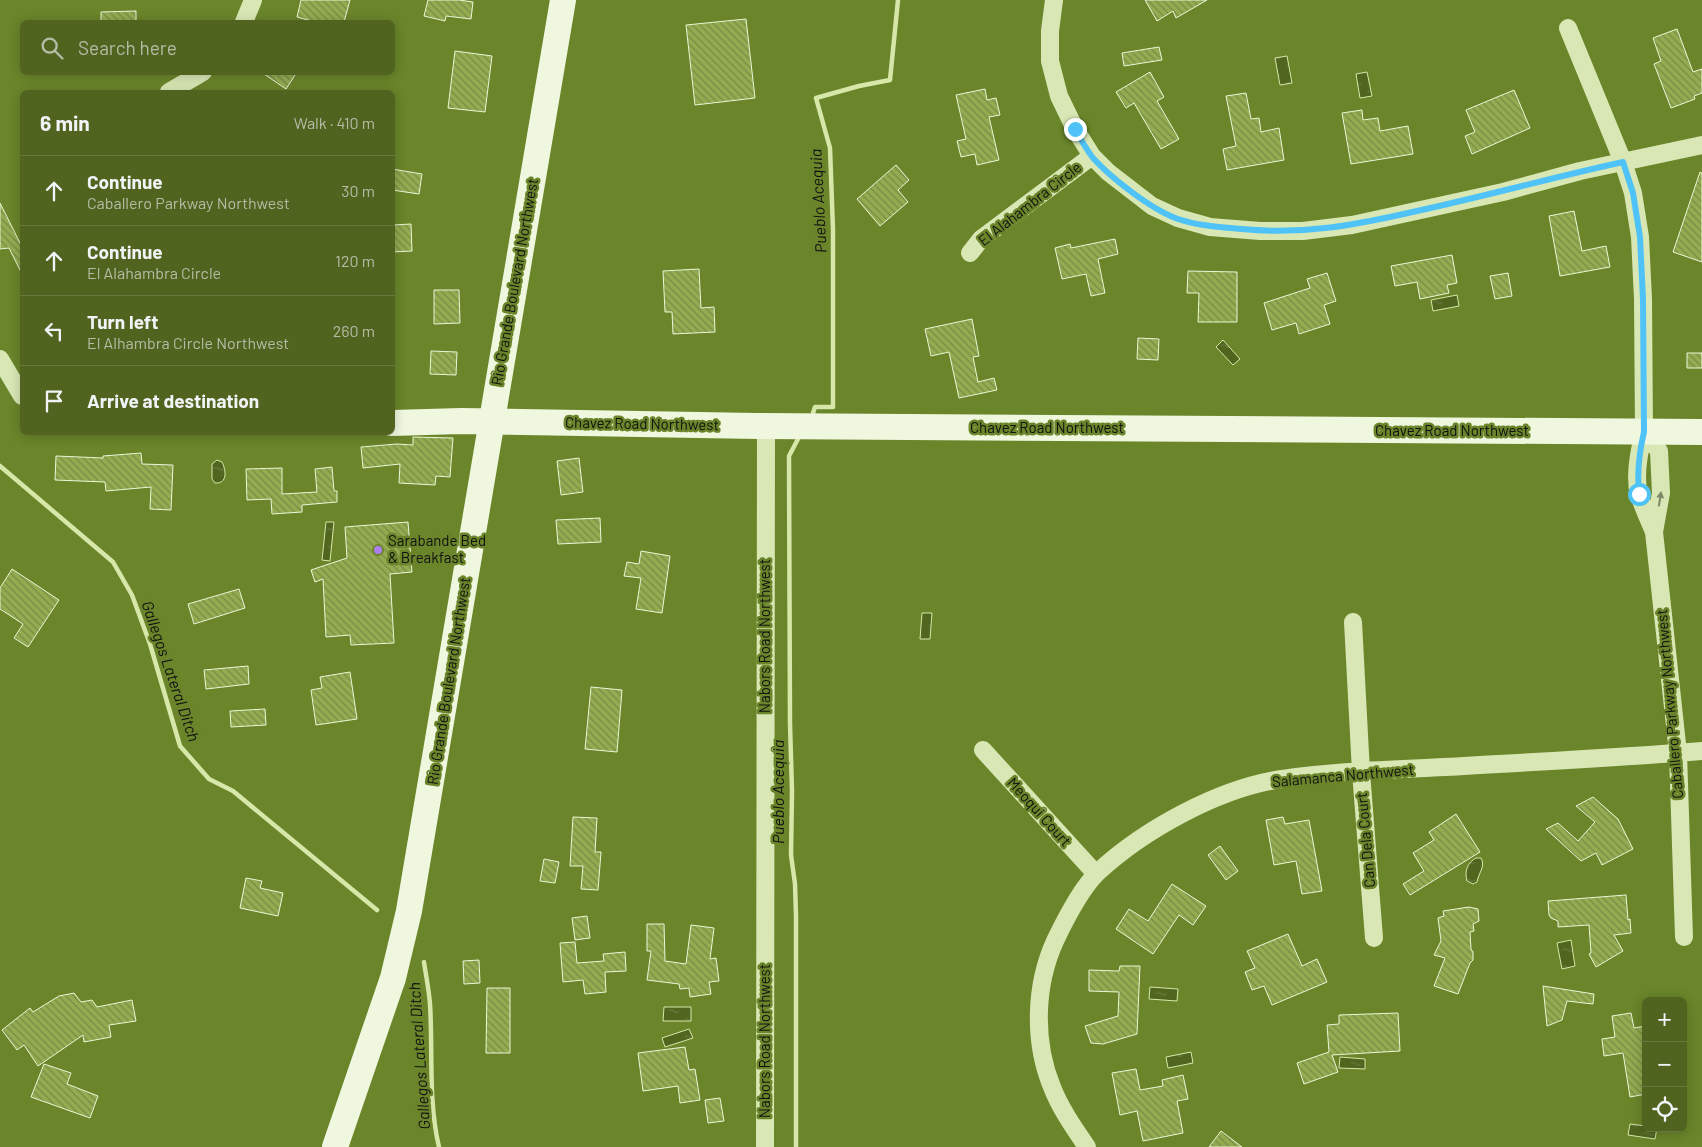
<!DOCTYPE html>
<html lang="en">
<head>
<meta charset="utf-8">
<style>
	body { margin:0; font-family:Barlow,sans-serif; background:#566a29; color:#f1f3f6 }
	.controls { position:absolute; right:15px; bottom:15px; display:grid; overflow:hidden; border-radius:8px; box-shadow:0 2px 12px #0003 }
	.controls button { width:45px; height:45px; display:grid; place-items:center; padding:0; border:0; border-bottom:1px solid #67783e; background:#506420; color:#f1f3f6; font:25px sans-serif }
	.stop { position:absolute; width:15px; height:15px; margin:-11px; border:4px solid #4fc3f7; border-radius:50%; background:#fff }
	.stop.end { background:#4fc3f7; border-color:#fff; box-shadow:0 1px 5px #0008 }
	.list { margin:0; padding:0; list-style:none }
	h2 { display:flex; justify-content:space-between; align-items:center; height:65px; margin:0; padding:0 20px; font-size:21px }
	h2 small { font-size:16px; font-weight:400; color:#b4bda5 }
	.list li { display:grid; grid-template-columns:32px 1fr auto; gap:15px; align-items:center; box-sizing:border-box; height:70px; padding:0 20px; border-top:1px solid #67783e }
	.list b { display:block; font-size:19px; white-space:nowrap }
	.list p { margin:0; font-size:16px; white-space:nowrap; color:#b4bda5 }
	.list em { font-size:16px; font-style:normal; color:#b4bda5 }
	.icon { flex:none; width:28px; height:28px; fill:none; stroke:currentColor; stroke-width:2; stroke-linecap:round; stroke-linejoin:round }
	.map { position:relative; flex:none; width:1702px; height:1147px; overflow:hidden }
	.search { position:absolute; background:#506420; box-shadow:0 2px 12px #0003; left:20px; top:20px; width:375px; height:55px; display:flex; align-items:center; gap:12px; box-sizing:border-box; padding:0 18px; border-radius:8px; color:#b4bda5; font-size:19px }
	.panel { position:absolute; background:#506420; box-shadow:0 2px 12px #0003; left:20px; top:90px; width:375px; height:345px; border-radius:8px }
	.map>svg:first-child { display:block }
</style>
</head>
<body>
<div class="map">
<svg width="1702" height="1147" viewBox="0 0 1702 1147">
	<defs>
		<pattern id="water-ripples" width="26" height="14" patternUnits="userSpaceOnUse" patternTransform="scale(1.25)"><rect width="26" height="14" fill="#50661e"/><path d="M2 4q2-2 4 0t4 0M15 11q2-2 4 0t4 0" fill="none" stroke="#6a7a44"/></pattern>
		<pattern id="building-back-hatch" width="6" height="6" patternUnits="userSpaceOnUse" patternTransform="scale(1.25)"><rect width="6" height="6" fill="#93ac52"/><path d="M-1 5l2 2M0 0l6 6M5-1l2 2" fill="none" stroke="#778b43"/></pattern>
	</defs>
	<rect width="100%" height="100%" fill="#6a852a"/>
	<path fill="url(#water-ripples)" stroke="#d7e7a9" d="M1287 56 1292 83 1280 85 1275 58Z
		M1367 72 1372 96 1360 98 1356 74Z
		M1457 295 1459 306 1433 311 1431 300Z
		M1223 340 1240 359 1233 365 1216 347Z
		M217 460 222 462C226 470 228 484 215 483L212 479V464Z
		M326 522H334L330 561 322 560Z
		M922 613H932L930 639H920Z
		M1476 858H1481C1486 866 1478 874 1477 882L1473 884 1467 881C1464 871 1468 862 1476 858Z
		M1571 940 1575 966 1562 969 1557 943Z
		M1150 987 1178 989 1177 1001 1149 999Z
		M664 1007H691V1021H663Z
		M689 1029 693 1038 665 1047 662 1038Z
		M1191 1052 1193 1063 1168 1068 1166 1057Z
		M1340 1057 1365 1059V1069L1339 1068Z
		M1630 1124 1646 1126V1128H1657L1655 1139 1628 1135Z"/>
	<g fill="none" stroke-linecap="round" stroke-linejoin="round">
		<path stroke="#d7e7a9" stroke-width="4.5" d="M813 413 815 407H833V230L830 148 816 98 859 86 890 80 898 0
			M0 466 113 562 132 595 150 644 180 746 209 779 233 791 377 910
			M424 962C426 976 429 990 430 1004 433 1051 428 1101 439 1147
			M796 1147V916L795 884 791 855 792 791 790 724 789 456 798 439"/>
	</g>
	<path fill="url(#building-back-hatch)" stroke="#edf6d7" d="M301 0H350L344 22H315L297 17Z
		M428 0H459L473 2 471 19 446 16 445 21 424 16Z
		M1145 0H1207L1176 18 1173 11 1157 21Z
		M136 11V22H101V12Z
		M746 19 755 98 695 105 686 25Z
		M1677 29 1693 72 1702 69V93L1694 96 1695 99 1671 108 1654 64 1661 61 1653 38Z
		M1159 47 1162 60 1124 66 1122 53Z
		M455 51 492 56 485 112 448 108Z
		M261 72H297L286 89Z
		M1150 72 1164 97 1157 101 1179 139 1161 149 1134 103 1126 108 1116 92Z
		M985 89 987 100 996 98 1000 115 989 117 999 160 977 165 975 154 961 157 957 141 966 139 956 95Z
		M1514 90 1530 128 1472 154 1465 136 1475 132 1466 110Z
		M1246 93 1251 119 1259 118 1261 132 1279 128 1284 160 1227 170 1223 149 1236 146 1226 96Z
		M1362 110 1363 120 1378 118 1380 131 1408 126 1413 154 1351 164 1342 113Z
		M896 165 909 180 898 190 908 202 880 226 857 199Z
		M392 169 422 174 419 194 392 190Z
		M1700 172 1702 173V262L1673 252Z
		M0 203 22 247V274L9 248 0 249Z
		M1574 211 1582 251 1606 246 1610 267 1560 276 1549 216Z
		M411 224 412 251 392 252V225Z
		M1115 239 1118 254 1098 259 1105 293 1091 296 1086 274 1062 279 1055 248 1070 244 1071 248Z
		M1452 255 1457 283 1447 285 1449 293 1420 299 1417 282 1395 286 1391 266Z
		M699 269 701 308 714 307 715 332 673 334 672 312H665L663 271Z
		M1188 271 1237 272V322H1198L1199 293H1187Z
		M1327 273 1336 301 1324 305 1330 324 1299 334 1296 323 1272 330 1264 303 1310 288 1307 279Z
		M1508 273 1512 296 1495 299 1490 276Z
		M434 290H459L460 323 434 324Z
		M972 319 979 356 973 357 978 382 994 378 997 390 959 398 949 352 931 356 925 329Z
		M1138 338 1159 339 1158 360 1137 359Z
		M431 351 457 352 456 375 430 374Z
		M1687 353H1702V368H1687Z
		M413 437 453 438 450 477 436 476 435 485 399 483 400 464 363 468 361 447 397 444 413 445Z
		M141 453 142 464 173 465 171 510 150 509 151 487 106 491 105 482 55 480 56 456 103 458V456Z
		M579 458 583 492 561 495 557 461Z
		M332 467 334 491H337V502L302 505V512L272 514 271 499 247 500 246 469 282 468V494L317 492 315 469Z
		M600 518 601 542 558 544 556 520Z
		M408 522 412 572 390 574 394 643 351 645 350 635 326 637 323 579 315 582 311 570 347 558 345 527Z
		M641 551 670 556 662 613 636 609 641 578 624 576 627 562 639 564Z
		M12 569 59 600 28 647 14 638 23 624 0 609V588Z
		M239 589 245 608 194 624 188 604Z
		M248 666 249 684 206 689 204 670Z
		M350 672 357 719 316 725 311 690 322 688 320 677Z
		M591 687 622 690 617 752 585 749Z
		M265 709 266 725 231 727 230 711Z
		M1593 797 1618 819 1633 849 1602 865 1596 853 1581 861 1546 829 1558 823 1578 841 1595 822 1576 806Z
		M1456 814 1480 852 1410 895 1403 884 1424 871 1413 853 1434 840 1429 832Z
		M573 817 597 818 595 852H601L598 890 581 889 583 866H570Z
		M1283 817 1285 824 1309 820 1322 891 1302 894 1296 861 1274 865 1266 820Z
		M1220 846 1238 871 1226 880 1208 855Z
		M544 859 559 862 555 883 540 881Z
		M246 878 262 881 260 888 283 893 278 916 240 908Z
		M1172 884 1206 906 1193 925 1179 915 1153 954 1116 929 1129 909 1148 921Z
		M1626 895 1628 920 1630 919 1631 933 1614 935 1623 951 1596 967 1589 954 1591 953 1589 925 1558 927V921L1551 918 1549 915 1548 901Z
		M1469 907 1478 909 1479 921 1473 924 1474 931 1470 932 1471 949 1473 952V960L1470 963 1458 994 1434 986 1445 958 1434 955 1441 941 1438 918 1444 916 1443 911Z
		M587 916 590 938 575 940 572 918Z
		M647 924H664L665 961 686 964 691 925 714 928 710 959 716 958 719 981 709 982 711 994 690 997 689 988 680 989 679 984 647 980 651 951H647Z
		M1288 934 1302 966 1317 959 1327 982 1272 1005 1264 986 1252 990 1245 972 1255 968 1247 951Z
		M575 942 577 963 604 961 603 954 625 952 626 971 605 972 606 992 585 994 583 980 563 982 560 943Z
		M479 960 480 983 464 984 463 961Z
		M1120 966H1140L1137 1034 1103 1044 1091 1043 1085 1026 1118 1016 1119 992 1089 991V970L1119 971Z
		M1543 986 1594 994 1593 1004 1567 1001 1562 1020 1547 1026Z
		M487 988H510V1053H486Z
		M74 993 81 1002 92 1000 97 1007 132 1000 136 1021 109 1025 111 1037 84 1042 83 1035 38 1066 24 1045 17 1050 2 1030 30 1008 33 1012 59 996Z
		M1398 1013 1400 1051 1332 1055 1338 1072 1304 1084 1297 1063 1329 1052 1327 1025 1339 1024V1015Z
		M1631 1013 1634 1028 1646 1026V1094L1630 1097 1623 1053 1604 1056 1602 1039 1615 1037 1612 1016Z
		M685 1047 689 1070 695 1069 700 1100 680 1103 678 1086 643 1091 638 1053Z
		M44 1064 71 1073 67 1084 98 1096 90 1118 31 1097Z
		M1136 1069 1140 1090 1163 1086 1162 1080 1183 1075 1188 1099 1177 1101 1183 1133 1143 1141 1137 1111 1120 1115 1112 1073Z
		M720 1098 724 1121 708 1123 705 1100Z
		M1221 1131 1242 1147H1209Z"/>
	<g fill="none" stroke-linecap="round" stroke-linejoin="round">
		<path stroke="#d9e7b4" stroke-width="18" d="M1054 0 1050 31V61L1059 96 1075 129 1092 156 1108 172 1152 206 1178 218 1210 227 1260 231H1303L1352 225 1503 192 1580 171 1702 145
			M244 22 253 0
			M1568 28 1623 162 1633 193 1640 237 1643 299 1644 432C1639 451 1634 475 1639 495 1643 507 1649 520 1654 532L1661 493 1659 451 1644 432
			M169 92 203 72
			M970 253 981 239 1092 156
			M0 359 22 396
			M1654 532 1678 753 1684 937
			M1353 622 1361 772 1374 938
			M983 750 1096 874
			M765 1147 766 426
			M1087 1147C1074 1128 1060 1108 1052 1087 1033 1041 1035 985 1055 941 1065 920 1081 889 1097 873 1143 830 1219 788 1282 779 1336 771 1391 770 1445 767 1531 762 1617 758 1702 751"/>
		<path stroke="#eff7de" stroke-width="26" d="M392 423 461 421 757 426 1702 432
			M335 1147 393 978 409 911 563 0"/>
	</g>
	<defs><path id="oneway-solid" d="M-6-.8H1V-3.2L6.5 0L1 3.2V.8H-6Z" transform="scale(1.25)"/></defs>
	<use fill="#7f876b" href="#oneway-solid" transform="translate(1660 499) rotate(-81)"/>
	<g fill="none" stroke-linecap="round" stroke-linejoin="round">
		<path stroke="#4fc3f7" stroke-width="6" d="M1075 129C1080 138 1086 149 1093 158 1111 178 1152 210 1178 219 1199 226 1220 227 1242 229 1305 235 1356 225 1417 211 1486 196 1554 177 1623 162L1633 193 1640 237 1643 299 1644 432C1639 453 1637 473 1639 494"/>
	</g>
	<circle fill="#ae7cee" stroke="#6a852a" stroke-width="2" cx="378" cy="550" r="5"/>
	<g text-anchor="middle" stroke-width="5" stroke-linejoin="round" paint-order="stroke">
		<g font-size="15" fill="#111" stroke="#6a852a">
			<text transform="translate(1030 204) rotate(-38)" y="5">El Alahambra Circle</text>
			<text transform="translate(515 282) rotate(-80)" y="5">Rio Grande Boulevard Northwest</text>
			<text transform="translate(642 424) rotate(1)" y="5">Chavez Road Northwest</text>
			<text x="1047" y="433">Chavez Road Northwest</text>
			<text x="1452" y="436">Chavez Road Northwest</text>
			<text transform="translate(765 636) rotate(-90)" y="5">Nabors Road Northwest</text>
			<text transform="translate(449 681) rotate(-81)" y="5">Rio Grande Boulevard Northwest</text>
			<text transform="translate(1670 704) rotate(-95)" y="5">Caballero Parkway Northwest</text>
			<text transform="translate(1343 776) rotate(-5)" y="5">Salamanca Northwest</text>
			<text transform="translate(1039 812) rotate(48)" y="5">Meoqui Court</text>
			<text transform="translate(1366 840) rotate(-95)" y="5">Can Dela Court</text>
			<text transform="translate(765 1041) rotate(-90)" y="5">Nabors Road Northwest</text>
		</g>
		<g font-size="15" fill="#111" stroke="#6a852a" text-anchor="start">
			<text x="388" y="546">Sarabande Bed<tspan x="388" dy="17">&amp; Breakfast</tspan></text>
		</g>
		<g font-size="16" font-style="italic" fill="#111" stroke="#6a852a">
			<text transform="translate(818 201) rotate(-93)" y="6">Pueblo Acequia</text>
			<text transform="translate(171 671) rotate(71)" y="6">Gallegos Lateral Ditch</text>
			<text transform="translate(778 792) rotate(-90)" y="6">Pueblo Acequia</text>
			<text transform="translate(419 1056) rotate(-94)" y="6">Gallegos Lateral Ditch</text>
		</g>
	</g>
</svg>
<div class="controls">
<button>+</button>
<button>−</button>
<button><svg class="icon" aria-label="locate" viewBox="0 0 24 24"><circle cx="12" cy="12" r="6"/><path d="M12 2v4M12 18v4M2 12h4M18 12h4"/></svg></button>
</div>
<div class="stop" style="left:1639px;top:494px"></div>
<div class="stop end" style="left:1075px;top:129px"></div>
<div class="search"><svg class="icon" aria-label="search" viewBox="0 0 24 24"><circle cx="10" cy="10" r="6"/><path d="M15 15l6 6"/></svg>Search here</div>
<section class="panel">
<h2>6 min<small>Walk · 410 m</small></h2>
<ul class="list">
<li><svg class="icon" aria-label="ahead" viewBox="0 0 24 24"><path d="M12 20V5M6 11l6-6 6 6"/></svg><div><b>Continue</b><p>Caballero Parkway Northwest</p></div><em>30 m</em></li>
<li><svg class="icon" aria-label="ahead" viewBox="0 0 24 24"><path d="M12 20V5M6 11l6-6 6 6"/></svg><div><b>Continue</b><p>El Alahambra Circle</p></div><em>120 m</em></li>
<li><svg class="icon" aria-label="left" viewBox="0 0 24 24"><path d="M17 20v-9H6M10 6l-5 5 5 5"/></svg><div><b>Turn left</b><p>El Alhambra Circle Northwest</p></div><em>260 m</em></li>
<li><svg class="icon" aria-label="arrive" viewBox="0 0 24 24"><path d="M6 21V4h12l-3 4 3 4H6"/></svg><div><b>Arrive at destination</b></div></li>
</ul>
</section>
</div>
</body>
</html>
